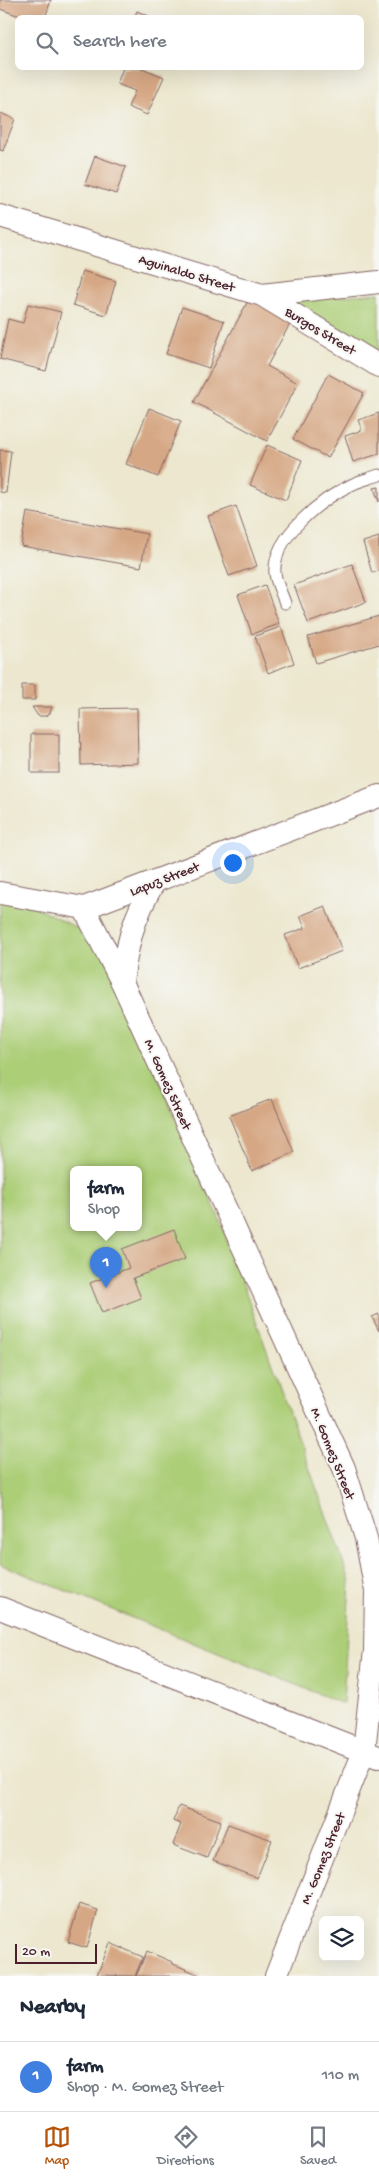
<!DOCTYPE html>
<html lang="en">
<head>
<meta charset="utf-8">
<style>
	body { margin:0; font-family:"Gochi Hand",sans-serif; background:#f2f2f3; color:#1f2937 }
	.controls { position:absolute; right:15px; bottom:15px; display:grid; overflow:hidden; border-radius:8px; box-shadow:0 5px 20px #0002 }
	.controls button { width:45px; height:45px; display:grid; place-items:center; padding:0; border:0; border-bottom:1px solid #e0e1e3; background:#fff; color:#1f2937; font:25px sans-serif }
	.scale { position:absolute; left:15px; bottom:12px; width:82px; box-sizing:border-box; padding-left:5px; border:2px solid #4a1f2b; border-top:0; font-size:14px; line-height:18px; white-space:nowrap; color:#4a1f2b; -webkit-text-stroke:4px #f6f6f2; paint-order:stroke }
	.you { position:absolute; left:232px; top:862px; width:18px; height:18px; margin:-12px; border:4px solid #fff; border-radius:50%; background:#1a73e8; box-shadow:0 0 0 8px #1a73e833 }
	.badge { display:grid; place-items:center; width:32px; height:32px; border-radius:50%; background:#b45309; color:#fff; font-size:16px; font-weight:700 }
	.pin { position:absolute; translate:-50% -41px; filter:drop-shadow(0 1px 2px #0008) }
	.pin::after { content:''; position:absolute; top:26px; width:18px; height:15px; background:inherit; clip-path:polygon(0 0,100% 0,50% 100%) }
	.popup { position:absolute; left:70px; top:1166px; width:72px; height:65px; box-sizing:border-box; display:grid; place-content:center; border-radius:8px; background:#fff; filter:drop-shadow(0 1px 4px #0005); font-size:16px; white-space:nowrap; color:#747a83 }
	.popup b { font-size:19px; color:#1f2937 }
	.popup::after { content:''; position:absolute; left:50%; top:100%; margin-left:-10px; border:10px solid transparent; border-top-color:#fff }
	.list { margin:0; padding:0; list-style:none }
	h2 { display:flex; justify-content:space-between; align-items:center; height:65px; margin:0; padding:0 20px; font-size:21px }
	h2 small { font-size:16px; font-weight:400; color:#747a83 }
	.list li { display:grid; grid-template-columns:32px 1fr auto; gap:15px; align-items:center; box-sizing:border-box; height:70px; padding:0 20px; border-top:1px solid #e0e1e3 }
	.list b { display:block; font-size:19px; white-space:nowrap }
	.list p { margin:0; font-size:16px; white-space:nowrap; color:#747a83 }
	.list em { font-size:16px; font-style:normal; color:#747a83 }
	.icon { flex:none; width:28px; height:28px; fill:none; stroke:currentColor; stroke-width:2; stroke-linecap:round; stroke-linejoin:round }
	.map { position:relative; flex:none; width:379px; height:1976px; overflow:hidden }
	.search { position:absolute; background:#fff; box-shadow:0 5px 20px #0002; left:15px; right:15px; top:15px; height:55px; display:flex; align-items:center; gap:12px; box-sizing:border-box; padding:0 18px; border-radius:8px; color:#747a83; font-size:19px }
	.sheet { height:135px; background:#fff }
	nav { display:flex; justify-content:space-around; align-items:center; box-sizing:border-box; height:70px; border-top:1px solid #e0e1e3; background:#fff; font-size:14px; color:#747a83 }
	nav a { display:grid; justify-items:center; gap:2px }
	nav .on { color:#b45309 }
	.map>svg:first-child { display:block }
</style>
</head>
<body>
<div class="map">
<svg width="379" height="1976" viewBox="0 0 379 1976">
	<rect width="100%" height="100%" fill="#f6f6f2"/>
	<filter id="ink" filterUnits="userSpaceOnUse"><feTurbulence type="fractalNoise" baseFrequency=".02" numOctaves="2"/><feDisplacementMap in="SourceGraphic" scale="10" xChannelSelector="R" yChannelSelector="G"/><feConvolveMatrix kernelMatrix="1 2 1 2 8 2 1 2 1" color-interpolation-filters="sRGB"/></filter>
	<filter id="wash" filterUnits="userSpaceOnUse"><feTurbulence type="fractalNoise" baseFrequency=".0096" numOctaves="4" result="noise"/><feDisplacementMap in="SourceGraphic" scale="20" xChannelSelector="R" yChannelSelector="G"/><feGaussianBlur stdDeviation="1.12" result="paint"/><feColorMatrix in="noise" values="0 0 0 0 0 0 0 0 0 0 0 0 0 0 0 0 0 1.4 0 .05"/><feComposite in="paint" operator="in"/></filter>
	<g filter="url(#wash)">
		<rect width="100%" height="100%" fill="#ece7ce"/>
		<path fill="#acce77" stroke="#7b7651" fill-rule="evenodd" d="M379 293V351L290 300Z
			M0 889 97 938 218 1215 350 1581 343 1704 0 1564ZM74 1169H138V1227H74Z"/>
		<g id="blocks">
			<path fill="#d6a784" d="M0 0H51L45 18H25L0 9Z
				M137 11 151 17V18H134Z
				M123 68H142L164 77 147 115 128 107 135 91 117 84Z
				M0 113 15 119 3 151 0 150Z
				M95 156 126 167 116 194 85 184Z
				M82 271 116 281 106 315 73 305Z
				M249 299 291 322 267 366 298 383 267 441 194 402Z
				M28 304 61 312 46 371 0 359 8 319 23 323Z
				M182 307 224 321 209 368 166 354Z
				M328 374 364 393 328 458 293 439Z
				M149 408 181 421 158 477 126 464Z
				M379 413V454L353 462 345 436 362 430 358 420Z
				M267 445 302 460 286 500 250 485Z
				M0 450 11 451 6 493 0 492Z
				M379 487V502L374 488Z
				M236 506 257 566 229 576 208 516Z
				M27 512 147 534 141 567 21 546Z
				M379 537V571L372 573 363 542Z
				M352 564 366 602 308 623 294 585Z
				M265 585 279 624 252 634 238 595Z
				M379 616V644L316 663 308 637Z
				M281 627 294 663 268 673 255 636Z
				M22 685H35V700H22Z
				M32 707H52L50 713 46 716H38Z
				M137 708 138 763 81 765 80 709Z
				M31 734H59V773H31Z
				M325 906 342 951 298 968 285 935 305 928 300 916Z
				M272 1099 294 1152 252 1171 229 1116Z
				M174 1229 185 1259 133 1278 141 1298 102 1313 90 1283 129 1268 122 1249Z
				M379 1314V1331L372 1317Z
				M179 1806 221 1821 207 1858 173 1845 181 1824 173 1821Z
				M228 1824 272 1840 257 1878 213 1861Z
				M79 1904 98 1910 87 1948 68 1942Z
				M110 1943 143 1957 135 1976 97 1975Z
				M147 1951 172 1962 171 1963 202 1976H136Z"/>
		</g>
	</g>
	<g filter="url(#ink)">
		<use href="#blocks" fill-opacity="0" stroke="#836564" stroke-width="1"/>
		<g fill="none" stroke-linecap="round" stroke-linejoin="round">
			<g stroke="#836564" stroke-width="13">
				<path id="lane" d="M285 603C282 594 276 583 275 573 272 537 323 498 353 484 361 480 371 478 379 475"/>
			</g>
			<g stroke="#836564" stroke-width="24">
				<path id="street" d="M0 216 262 295 379 282
					M262 295 379 366
					M0 893 84 908 379 796
					M84 908 122 982 344 1468 366 1538 376 1591 375 1650 364 1751 276 1976
					M122 982C128 940 133 919 154 882
					M0 1608 378 1757"/>
			</g>
			<use href="#lane" stroke="#fff" stroke-width="11"/>
			<use href="#street" stroke="#fff" stroke-width="22"/>
		</g>
	</g>
	<g text-anchor="middle" stroke-width="4" stroke-linejoin="round" paint-order="stroke">
		<g font-size="14" fill="#4a1f2b" stroke="#f6f6f2">
			<text transform="translate(187 272) rotate(17)" y="5">Aguinaldo Street</text>
			<text transform="translate(321 330) rotate(31)" y="5">Burgos Street</text>
			<text transform="translate(164 878) rotate(-21)" y="5">Lapuz Street</text>
			<text transform="translate(169 1084) rotate(66)" y="5">M. Gomez Street</text>
			<text transform="translate(334 1453) rotate(68)" y="5">M. Gomez Street</text>
			<text transform="translate(322 1858) rotate(-68)" y="5">M. Gomez Street</text>
		</g>
	</g>
</svg>
<div class="controls">
<button><svg class="icon" aria-label="layers" viewBox="0 0 24 24"><path d="M12 4l9 5-9 5-9-5zM3 14l9 5 9-5"/></svg></button>
</div>
<div class="scale">20 m</div>
<div class="you"></div>
<div class="pin badge" style="left:106px;top:1288px;background:#3f7fe0">1</div>
<div class="popup"><b>farm</b>Shop</div>
<div class="search"><svg class="icon" aria-label="search" viewBox="0 0 24 24"><circle cx="10" cy="10" r="6"/><path d="M15 15l6 6"/></svg>Search here</div>
</div>
<section class="sheet">
<h2>Nearby<small></small></h2>
<ul class="list">
<li><span class="badge" style="background:#3f7fe0">1</span><div><b>farm</b><p>Shop · M. Gomez Street</p></div><em>110 m</em></li>
</ul>
</section>
<nav>
<a class="on"><svg class="icon" aria-label="map" viewBox="0 0 24 24"><path d="M3 6l6-2 6 2 6-2v14l-6 2-6-2-6 2zM9 4v14M15 6v14"/></svg>Map</a>
<a><svg class="icon" aria-label="directions" viewBox="0 0 24 24"><path d="M12 3l9 9-9 9-9-9zM9 14v-3h6M13 9l2 2-2 2"/></svg>Directions</a>
<a><svg class="icon" aria-label="saved" viewBox="0 0 24 24"><path d="M7 4h10v16l-5-4-5 4z"/></svg>Saved</a>
</nav>
</body>
</html>
